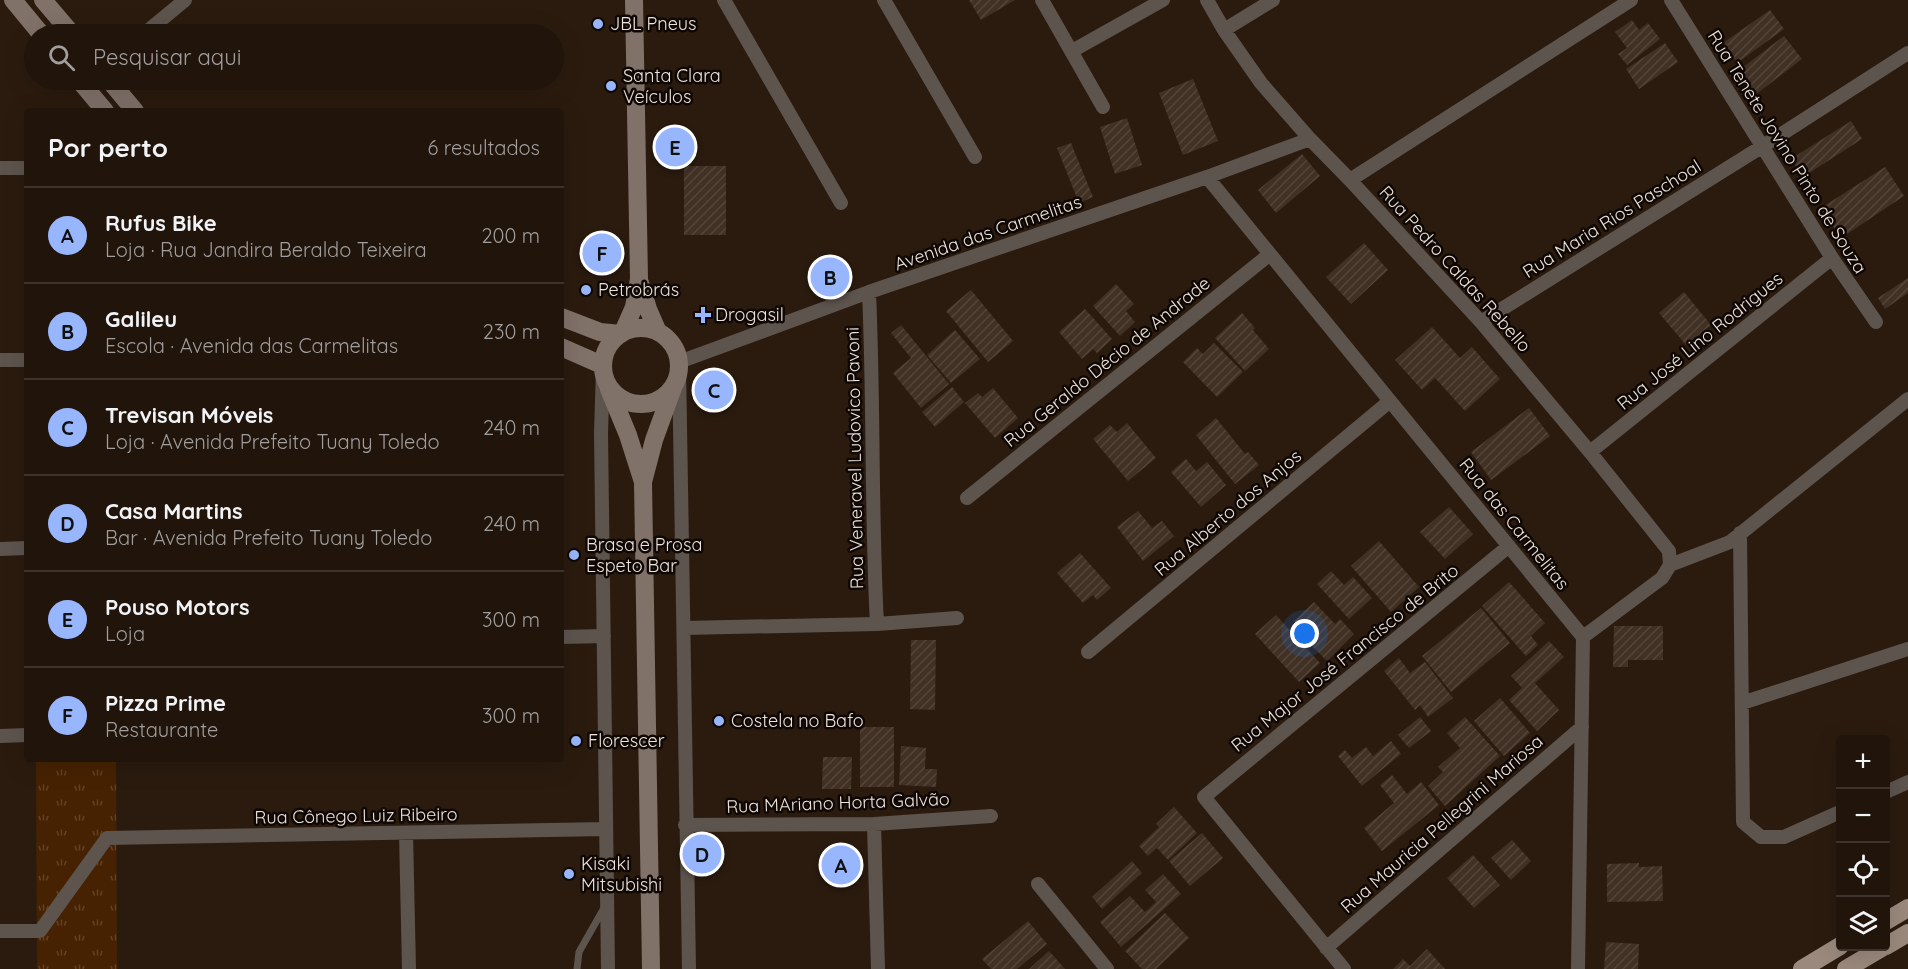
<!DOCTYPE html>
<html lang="pt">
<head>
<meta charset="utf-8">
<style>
	body { margin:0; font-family:Quicksand,sans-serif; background:#281d14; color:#f1f3f6 }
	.controls { position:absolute; right:18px; bottom:18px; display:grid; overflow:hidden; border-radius:6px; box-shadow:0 6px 24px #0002 }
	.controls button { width:54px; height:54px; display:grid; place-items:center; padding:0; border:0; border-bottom:2px solid #3d332c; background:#20140b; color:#f1f3f6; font:30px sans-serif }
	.you { position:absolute; left:1305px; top:634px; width:21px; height:21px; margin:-15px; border:4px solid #fff; border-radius:50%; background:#1a73e8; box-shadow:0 0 0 9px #1a73e833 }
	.badge { display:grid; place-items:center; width:39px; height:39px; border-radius:50%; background:#97b6fd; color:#111; font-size:20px; font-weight:700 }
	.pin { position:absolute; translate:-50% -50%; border:3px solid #fff; box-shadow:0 2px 6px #0006 }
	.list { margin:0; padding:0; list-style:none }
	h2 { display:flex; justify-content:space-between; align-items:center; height:78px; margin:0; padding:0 24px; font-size:26px }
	h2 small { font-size:20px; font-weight:400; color:#a29e9d }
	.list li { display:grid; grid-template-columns:39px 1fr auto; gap:18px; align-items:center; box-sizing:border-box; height:96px; padding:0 24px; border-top:2px solid #3d332c }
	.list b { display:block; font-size:22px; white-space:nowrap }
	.list p { margin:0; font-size:20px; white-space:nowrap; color:#a29e9d }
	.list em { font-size:20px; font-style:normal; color:#a29e9d }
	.icon { flex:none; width:33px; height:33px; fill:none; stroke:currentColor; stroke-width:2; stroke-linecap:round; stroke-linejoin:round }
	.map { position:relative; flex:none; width:1908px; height:969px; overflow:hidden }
	.search { position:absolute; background:#20140b; box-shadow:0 6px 24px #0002; left:24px; top:24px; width:540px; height:66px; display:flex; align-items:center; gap:15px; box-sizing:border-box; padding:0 21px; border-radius:33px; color:#a29e9d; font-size:22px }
	.panel { position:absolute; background:#20140b; box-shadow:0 6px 24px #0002; left:24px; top:108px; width:540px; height:654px; border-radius:6px }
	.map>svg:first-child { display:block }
</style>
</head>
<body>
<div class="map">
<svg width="1908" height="969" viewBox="0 0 1908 969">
	<defs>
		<pattern id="grass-tufts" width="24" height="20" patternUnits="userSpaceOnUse" patternTransform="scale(1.5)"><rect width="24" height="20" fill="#472202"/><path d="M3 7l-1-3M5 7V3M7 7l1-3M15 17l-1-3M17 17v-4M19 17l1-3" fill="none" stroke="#624226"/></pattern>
		<pattern id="building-hatch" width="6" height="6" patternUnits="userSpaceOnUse" patternTransform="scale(1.5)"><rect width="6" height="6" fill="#413024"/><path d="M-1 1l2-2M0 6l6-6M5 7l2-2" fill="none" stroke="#544439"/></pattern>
	</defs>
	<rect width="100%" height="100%" fill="#2b1b0f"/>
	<path fill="url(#grass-tufts)" d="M36 759H116L117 969H37Z"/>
	<path fill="url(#building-hatch)" d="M969 0H1015L981 20Z
		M1770 10 1784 29 1737 63 1723 43Z
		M1632 20 1639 30 1648 23 1660 39 1627 65 1618 54 1627 48 1615 32Z
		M1784 36 1802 59 1755 95 1738 71Z
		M1665 43 1678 62 1639 89 1626 69Z
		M1193 79 1218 141 1183 155 1159 93Z
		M1127 118 1142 165 1115 174 1100 127Z
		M1851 121 1862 139 1803 177 1791 159Z
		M1071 143 1093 197 1079 203 1057 148Z
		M1302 154 1320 176 1276 213 1258 190Z
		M684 166H726V235H684Z
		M1885 167 1904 196 1841 238 1821 208Z
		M1364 243 1388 270 1351 304 1326 277Z
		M1908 278V293L1885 309 1878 298Z
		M1116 284 1134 304 1126 311 1135 322 1120 336 1093 306Z
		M971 290 1013 341 988 362 946 311Z
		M1684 292 1711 325 1686 345 1659 313Z
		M1085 309 1112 339 1097 353 1093 349 1082 359 1059 332Z
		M1242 313 1255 328 1253 330 1269 349 1245 371 1215 338Z
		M901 325 949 384 921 408 893 373 911 358 891 333Z
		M1432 327 1460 358 1472 347 1500 379 1465 411 1435 378 1422 390 1395 360Z
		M955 330 980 359 951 383 927 355Z
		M1214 343 1243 372 1217 397 1183 362 1197 348 1203 354Z
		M952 387 964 402 935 427 922 412Z
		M993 388 1018 418 995 438 965 403 978 393 982 397Z
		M1529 408 1550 436 1491 480 1471 452Z
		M1216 418 1245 454 1248 452 1259 465 1235 484 1196 435Z
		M1127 423 1156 458 1128 481 1093 439 1110 425 1117 432Z
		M1186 459 1196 471 1207 462 1226 485 1201 507 1171 472Z
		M1449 507 1473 534 1445 559 1420 532Z
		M1138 511 1152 528 1162 521 1174 536 1143 561 1117 527Z
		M1379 541 1419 587 1391 612 1351 566Z
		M1080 553 1111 588 1097 600 1093 595 1083 603 1057 573Z
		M1331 571 1344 585 1353 577 1372 598 1349 619 1317 584Z
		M1509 582 1545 623 1531 636 1538 645 1526 656 1482 606Z
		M1314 602 1335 624 1340 619 1354 634 1327 661 1311 645 1314 642 1294 621Z
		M1481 608 1510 643 1451 692 1422 656Z
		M1276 615 1320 663 1299 682 1255 634Z
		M1614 626H1663V660H1628V667H1613Z
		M911 640H936L935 710 910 709Z
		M1549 641 1564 657 1535 683 1559 710 1537 731 1509 700 1522 688 1511 676Z
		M1399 658 1410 673 1425 662 1453 698 1428 717 1420 705 1415 710 1384 671Z
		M1500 698 1530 733 1504 756 1474 721Z
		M1420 717 1431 731 1409 748 1398 735Z
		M1465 717 1500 756 1445 806 1428 786 1443 772 1438 767 1460 748 1447 733Z
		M860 727H894V787H860Z
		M1391 741 1401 754 1362 786 1338 756 1345 750 1352 758 1366 747 1373 756Z
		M901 746 926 748 925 769H937L936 787 899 785Z
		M823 757H852L851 789H822Z
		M1392 775 1407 794 1421 782 1439 805 1382 851 1364 828 1394 803 1380 785Z
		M1174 807 1197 833 1168 860 1157 848 1148 856 1139 846 1159 827 1156 824Z
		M1202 833 1223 858 1190 886 1169 861Z
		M1512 840 1531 861 1511 880 1491 858Z
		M1473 855 1500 885 1474 908 1447 878Z
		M1132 861 1142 873 1102 909 1092 897Z
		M1639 863V867L1662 866 1663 901 1607 902V864Z
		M1163 874 1181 894 1121 947 1100 922 1130 896 1145 912 1156 902 1145 890Z
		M1165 913 1189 938 1156 969H1142L1125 951Z
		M1028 921 1047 944 1017 969H991L982 959Z
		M1606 942 1639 944 1638 969H1604Z
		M1427 949 1445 969H1393L1403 959 1410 966Z
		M1049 951 1065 969H1029Z"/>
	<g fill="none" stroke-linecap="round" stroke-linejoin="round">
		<path stroke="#5d544e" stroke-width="7" d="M577 969 579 952 604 908"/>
		<path stroke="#5d544e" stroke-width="14" d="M724 0 841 203
			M884 0 975 157
			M1042 0 1103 107
			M1207 0 1224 30 1261 83 1310 139 1350 180 1481 322 1590 452 1669 551 1670 565
			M1671 0 1832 258 1876 322
			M1224 30 1273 0
			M144 34 185 0
			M1072 51 1163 0
			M0 168H27
			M1207 177 1583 637 1578 969
			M1350 180 1631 0
			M869 292C874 403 871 513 877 624
			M1481 322 1763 146 1908 53
			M0 360H27
			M679 362 869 292 1207 177 1310 139
			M679 365 689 969
			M603 369 601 433 608 969
			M1590 452 1832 258
			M967 498 1270 254
			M1740 533 1743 822 1761 837H1784L1840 812
			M0 549 27 548
			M1670 565 1730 542 1908 399
			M684 628 877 624 957 618
			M561 637 604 636
			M1583 637 1662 578 1670 565
			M1088 652 1390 401
			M1742 703 1908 649
			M0 736 27 735
			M1886 792 1908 782
			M874 824 878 969
			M685 825 874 824 991 816
			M406 833 409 969
			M1038 884 1107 969
			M0 931H40L107 838 606 829
			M1326 948 1582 727
			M1344 969 1204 797 1509 546"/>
		<path stroke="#807269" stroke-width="18" d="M13 0 41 34
			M43 0 72 34
			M79 80 105 111
			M109 80 135 111
			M640 283 648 309 658 332
			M561 317 600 332 621 334
			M603 366a38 38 0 1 1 76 0a38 38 0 1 1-76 0Z
			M623 332 634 307 639 279 634 0
			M561 347 602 365
			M609 389 628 435 643 482
			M651 969 643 482 654 440 674 385"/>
		<path stroke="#9b897d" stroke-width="18" d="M1886 921 1908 908
			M1886 946 1908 933
			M1802 969 1840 946
			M1846 969 1885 946"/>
	</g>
	<g fill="#97b6fd" stroke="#0e0704" stroke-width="2">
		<circle cx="598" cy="24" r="6"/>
		<circle cx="611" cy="86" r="6"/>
		<circle cx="586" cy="290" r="6"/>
		<path d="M700 306h6v6h6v6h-6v6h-6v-6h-6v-6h6z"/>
		<circle cx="574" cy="555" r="6"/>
		<circle cx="719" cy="721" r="6"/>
		<circle cx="576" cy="741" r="6"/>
		<circle cx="569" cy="874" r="6"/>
	</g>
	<g text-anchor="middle" stroke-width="5" stroke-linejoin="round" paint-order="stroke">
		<g font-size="18" fill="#eee3db" stroke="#0e0704" text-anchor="start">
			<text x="610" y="30">JBL Pneus</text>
			<text x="623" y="82">Santa Clara<tspan x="623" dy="21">Veículos</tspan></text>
			<text x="598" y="296">Petrobrás</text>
			<text x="715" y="321">Drogasil</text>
			<text x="586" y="551">Brasa e Prosa<tspan x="586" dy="21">Espeto Bar</tspan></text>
			<text x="731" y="727">Costela no Bafo</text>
			<text x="588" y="747">Florescer</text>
			<text x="581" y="870">Kisaki<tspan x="581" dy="21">Mitsubishi</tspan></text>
		</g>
		<g font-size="18" fill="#eee3db" stroke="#0e0704">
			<text transform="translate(1787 152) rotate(58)" y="6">Rua Tenete Jovino Pinto de Souza</text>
			<text transform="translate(1612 219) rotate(-32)" y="6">Rua Maria Rios Paschoal</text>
			<text transform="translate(988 233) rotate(-19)" y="6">Avenida das Carmelitas</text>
			<text transform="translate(1455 269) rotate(48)" y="6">Rua Pedro Caldas Rebello</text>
			<text transform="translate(1700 341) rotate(-39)" y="6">Rua José Lino Rodrigues</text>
			<text transform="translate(1107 362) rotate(-39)" y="6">Rua Geraldo Décio de Andrade</text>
			<text transform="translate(855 458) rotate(-91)" y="6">Rua Veneravel Ludovico Pavoni</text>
			<text transform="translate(1228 513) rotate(-40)" y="6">Rua Alberto dos Anjos</text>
			<text transform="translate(1514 524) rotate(51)" y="6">Rua das Carmelitas</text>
			<text transform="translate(1345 658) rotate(-39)" y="6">Rua Major José Francisco de Brito</text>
			<text transform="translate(838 803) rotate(-2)" y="6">Rua MAriano Horta Galvão</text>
			<text transform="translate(356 816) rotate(-1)" y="6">Rua Cônego Luiz Ribeiro</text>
			<text transform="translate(1442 824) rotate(-41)" y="6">Rua Mauricia Pellegrini Mariosa</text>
		</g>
	</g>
</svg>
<div class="controls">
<button>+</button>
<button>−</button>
<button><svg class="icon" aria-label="locate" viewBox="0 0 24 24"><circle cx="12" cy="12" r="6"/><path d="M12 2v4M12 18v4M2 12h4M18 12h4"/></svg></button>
<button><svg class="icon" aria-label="layers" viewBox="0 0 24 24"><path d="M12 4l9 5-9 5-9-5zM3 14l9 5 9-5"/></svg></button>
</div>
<div class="you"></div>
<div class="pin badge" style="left:841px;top:865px">A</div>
<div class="pin badge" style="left:830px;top:277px">B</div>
<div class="pin badge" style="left:714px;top:390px">C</div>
<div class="pin badge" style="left:702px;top:854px">D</div>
<div class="pin badge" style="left:675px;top:147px">E</div>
<div class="pin badge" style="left:602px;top:253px">F</div>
<div class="search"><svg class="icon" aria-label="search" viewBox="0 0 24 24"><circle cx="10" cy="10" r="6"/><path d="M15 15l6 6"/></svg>Pesquisar aqui</div>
<section class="panel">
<h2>Por perto<small>6 resultados</small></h2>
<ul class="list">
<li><span class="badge">A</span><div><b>Rufus Bike</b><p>Loja · Rua Jandira Beraldo Teixeira</p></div><em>200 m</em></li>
<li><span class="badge">B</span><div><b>Galileu</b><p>Escola · Avenida das Carmelitas</p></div><em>230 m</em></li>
<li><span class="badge">C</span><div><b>Trevisan Móveis</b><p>Loja · Avenida Prefeito Tuany Toledo</p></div><em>240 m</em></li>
<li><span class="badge">D</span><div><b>Casa Martins</b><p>Bar · Avenida Prefeito Tuany Toledo</p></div><em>240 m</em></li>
<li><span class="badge">E</span><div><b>Pouso Motors</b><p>Loja</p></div><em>300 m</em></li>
<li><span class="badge">F</span><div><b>Pizza Prime</b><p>Restaurante</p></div><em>300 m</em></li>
</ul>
</section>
</div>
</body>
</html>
